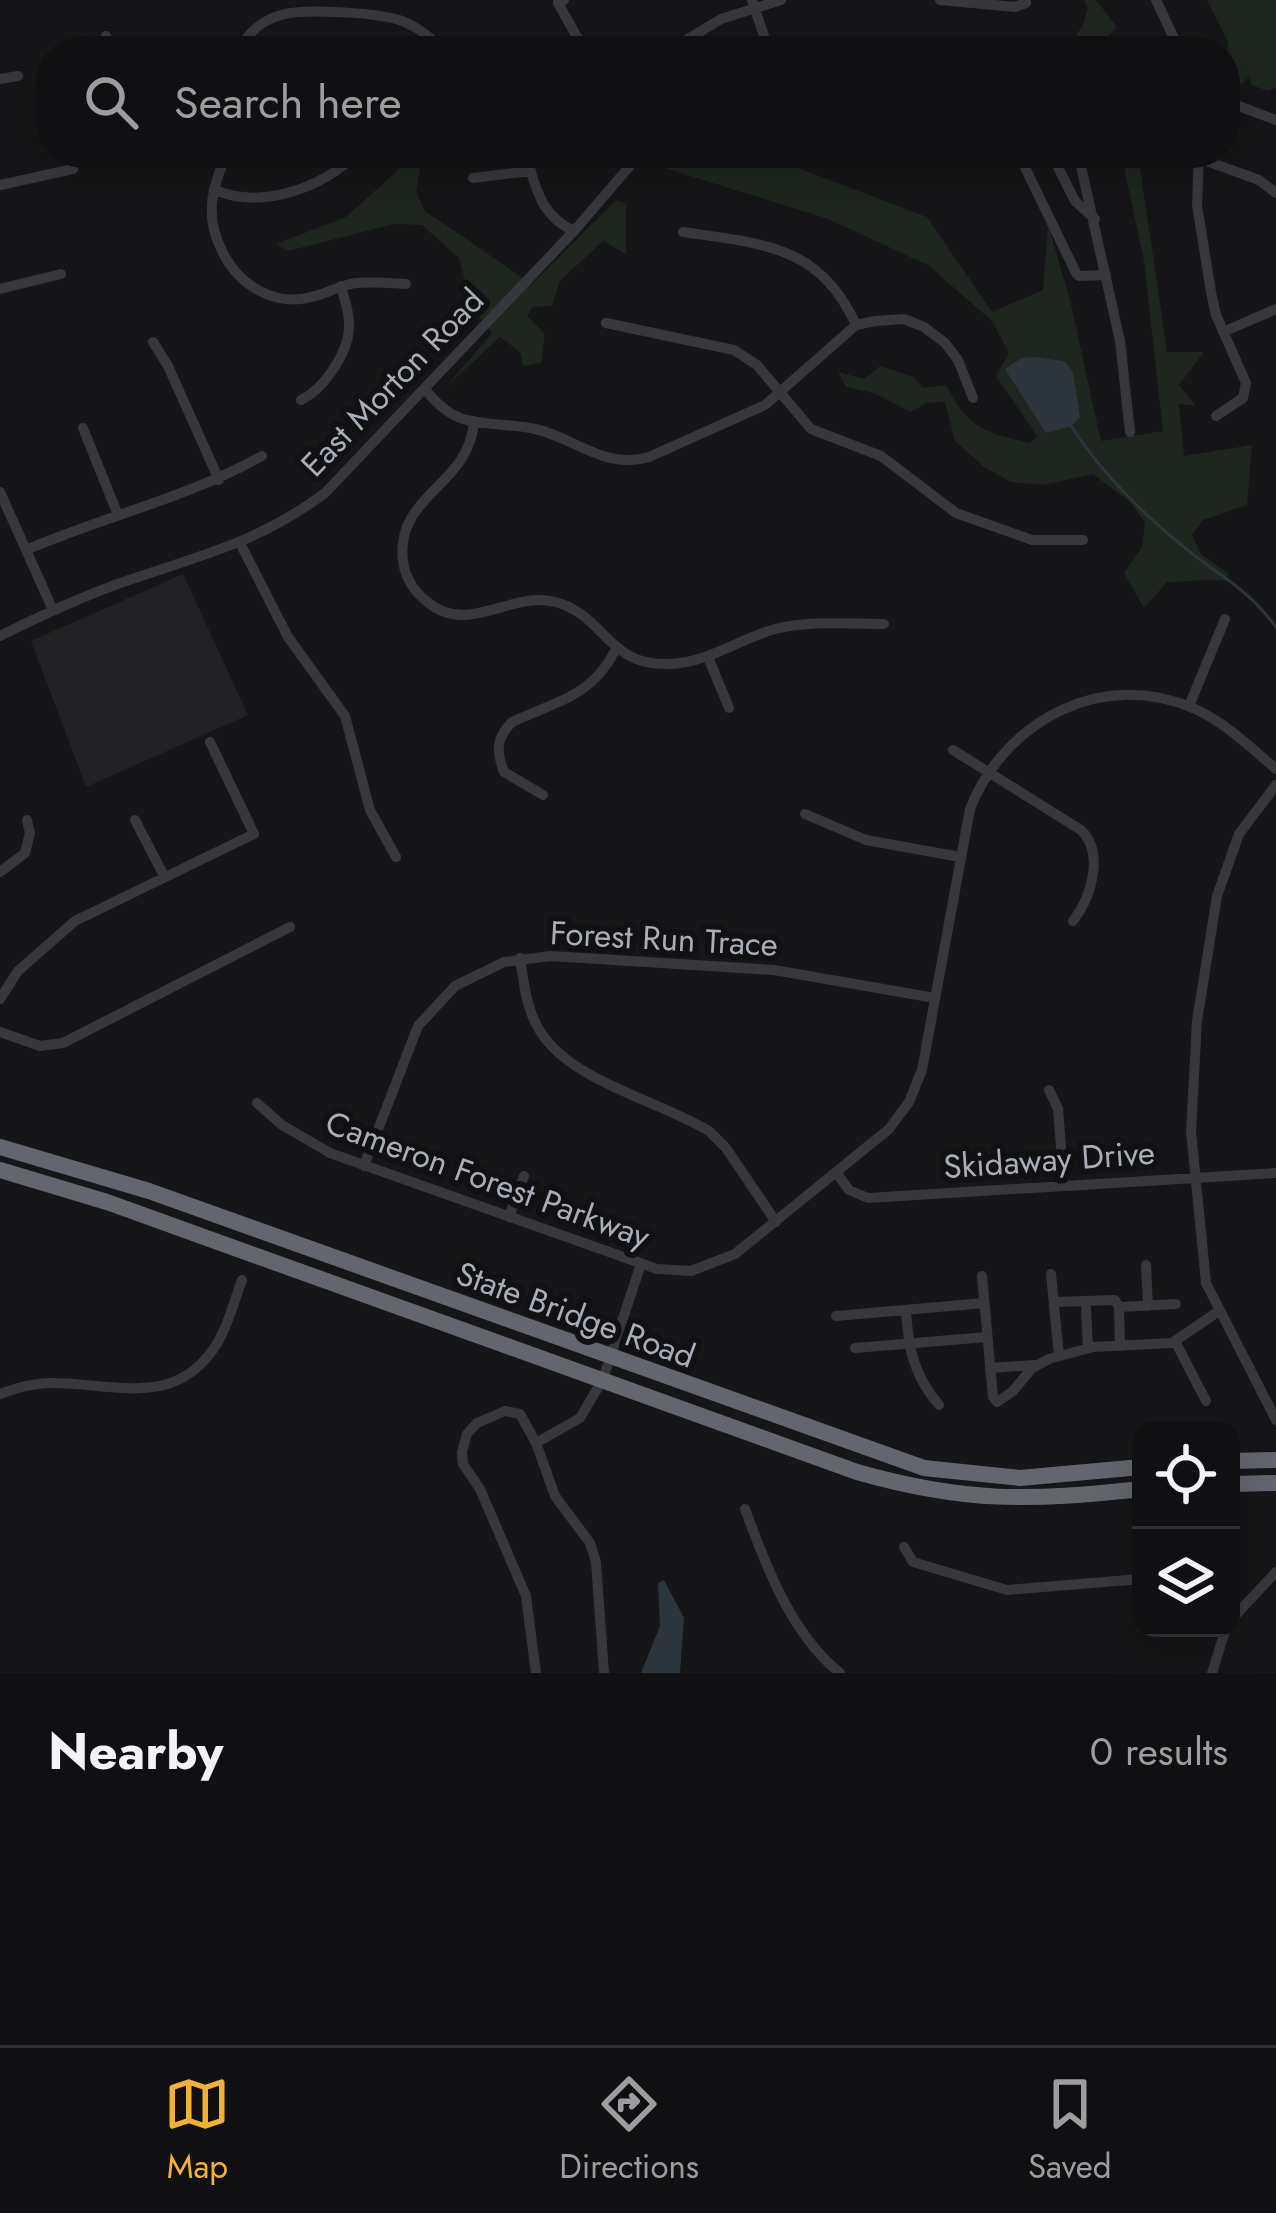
<!DOCTYPE html>
<html lang="en">
<head>
<meta charset="utf-8">
<style>
	body { margin:0; font-family:Jost,sans-serif; background:#1e1e20; color:#f1f3f6 }
	.controls { position:absolute; right:36px; bottom:36px; display:grid; overflow:hidden; border-radius:24px; box-shadow:0 12px 48px #0002 }
	.controls button { width:108px; height:108px; display:grid; place-items:center; padding:0; border:0; border-bottom:3px solid #303032; background:#101012; color:#f1f3f6; font:60px sans-serif }
	.list { margin:0; padding:0; list-style:none }
	h2 { display:flex; justify-content:space-between; align-items:center; height:156px; margin:0; padding:0 48px; font-size:51px }
	h2 small { font-size:39px; font-weight:400; color:#9c9d9f }
	.icon { flex:none; width:66px; height:66px; fill:none; stroke:currentColor; stroke-width:2; stroke-linecap:round; stroke-linejoin:round }
	.map { position:relative; flex:none; width:1276px; height:1673px; overflow:hidden }
	.search { position:absolute; background:#101012; box-shadow:0 12px 48px #0002; left:36px; right:36px; top:36px; height:132px; display:flex; align-items:center; gap:30px; box-sizing:border-box; padding:0 42px; border-radius:48px; color:#9c9d9f; font-size:45px }
	.sheet { height:372px; background:#101012 }
	nav { display:flex; justify-content:space-around; align-items:center; box-sizing:border-box; height:168px; border-top:3px solid #303032; background:#101012; font-size:33px; color:#9c9d9f }
	nav a { display:grid; justify-items:center; gap:6px }
	nav .on { color:#f2b134 }
	.map>svg:first-child { display:block }
</style>
</head>
<body>
<div class="map">
<svg width="1276" height="1673" viewBox="0 0 1276 1673">
	<rect width="100%" height="100%" fill="#161618"/>
	<path fill="#222225" d="M183 574 248 715 86 787 31 641Z"/>
	<path fill="#1e261f" d="M1084 0H1096L1117 27 1109 36 1118 51H1065L1083 25 1088 8Z
		M1207 0H1276V88L1268 91 1251 85 1249 77 1240 85 1225 81 1228 42Z
		M404 153H423L416 192 425 211 532 284 616 200 626 204V254L603 241 560 281 552 306 533 307 527 316 545 334 541 363 523 366 520 352 500 337 445 388 492 333 472 307 459 258 422 225 394 224 288 251 276 244 346 217 398 170Z
		M657 153H759L927 217 992 312 1043 290 1048 225 1070 300 1101 441 1163 431 1144 261 1121 153H1138L1167 352H1204L1179 385 1196 406 1179 404 1184 456 1252 445 1247 505 1203 520 1192 535 1201 554 1229 574 1226 581C1205 578 1187 582 1167 582L1144 608 1124 573 1142 547 1145 522 1129 501 1093 474 1043 485 1011 482 984 467 955 441 945 402 926 403 911 412 874 393 846 387 838 372 864 379 880 366 914 377 923 388 946 385C967 428 985 433 1030 443L1037 436 996 376 1009 353 992 321 928 265 828 219 649 163Z"/>
	<path fill="#2c353c" d="M1033 357 1064 361 1073 372 1080 417 1071 426 1046 433 1005 369 1022 358Z
		M664 1580 684 1618 680 1673H641L660 1626 658 1583Z"/>
	<g fill="none" stroke-linecap="round" stroke-linejoin="round">
		<path stroke="#2c353c" stroke-width="3" d="M1071 426C1101 472 1143 514 1185 548 1223 579 1244 585 1276 627"/>
		<path stroke="#37383d" stroke-width="10" d="M564 0 558 3 577 37 594 51
			M752 0 769 51
			M940 0 1015 7 1026 3
			M1156 0 1180 51
			M106 36 116 51
			M238 51C247 34 262 20 281 15 305 8 372 13 396 19 416 25 430 36 443 51
			M668 51 721 19 781 0
			M0 79 18 76
			M1225 101 1276 120
			M227 153C212 188 204 215 222 251 239 286 275 308 315 296 327 293 338 287 350 284 369 281 388 283 406 284
			M525 153C536 186 539 215 574 231
			M1018 153 1076 273 1079 276 1106 275
			M1051 153 1075 201 1095 219
			M1078 153 1120 341 1130 432
			M1199 153 1197 205 1211 292 1216 315 1246 383 1243 398 1216 416
			M1201 159 1259 180 1276 193
			M473 178 531 171
			M0 185 73 169
			M214 189C256 211 326 188 356 153
			M683 232C763 244 820 245 856 325
			M0 289 61 274
			M606 323 734 350 757 365 811 429 881 456 956 513 1032 540H1083
			M1223 332 1276 309
			M153 342 168 366 219 480
			M425 389C435 402 448 414 463 419 484 425 508 424 530 428 572 435 604 471 649 457L765 405 856 325 875 321 904 319 924 327 945 343 958 360 973 398
			M301 400C324 389 349 352 349 326 350 313 344 299 341 286
			M474 421C470 486 395 494 403 561 405 576 413 590 425 600 467 638 510 590 555 602 606 615 606 667 671 664 709 662 739 639 775 629 809 620 849 624 884 624
			M83 428 118 515
			M0 492 53 610
			M241 545 288 637 345 716 370 810 396 857
			M26 550C105 516 187 498 262 456
			M0 636C42 615 85 595 129 580 205 554 259 542 325 493L574 231 641 153
			M708 657 729 708
			M1189 706 1225 619
			M953 750 1081 830C1105 853 1091 898 1073 921
			M1276 785 1239 834 1217 896 1197 1021 1191 1131 1206 1283 1276 1420
			M543 795 504 772C496 751 496 738 512 722 557 701 591 697 615 651
			M805 814 866 840 960 857
			M135 820 164 876
			M0 872 25 853 30 833 27 820
			M520 958C524 983 526 1009 540 1031 570 1081 660 1101 709 1131L726 1148 776 1222
			M0 999 18 971 75 921 254 834 210 742
			M0 1032 40 1046 63 1043 290 927
			M1049 1090 1058 1109 1064 1184
			M257 1103 282 1125 330 1153 657 1269 691 1271 735 1254 889 1129 909 1102 922 1070 970 809C1005 720 1103 668 1195 709 1226 723 1250 747 1276 769
			M364 1166 418 1026 455 986 504 962 551 956 774 970 935 998
			M836 1172 849 1190 868 1198 1276 1173
			M509 1217 524 1176
			M1146 1265 1148 1306
			M1051 1274 1059 1356
			M982 1276 993 1397 997 1402 1013 1391 1032 1368 1049 1359 1093 1347 1172 1343 1219 1311
			M1054 1302 1115 1300 1119 1307 1120 1346
			M1119 1307 1176 1304
			M1086 1308 1088 1348
			M906 1310C908 1348 914 1376 939 1405
			M836 1316 984 1303
			M1175 1341 1206 1401
			M855 1348 987 1337
			M990 1368 1034 1365
			M0 1394C18 1387 36 1382 55 1383 117 1384 178 1409 218 1342 229 1323 234 1301 242 1280
			M536 1443 555 1496 590 1543 596 1562 604 1673
			M745 1509C766 1566 791 1634 840 1673
			M904 1547 913 1562 1007 1590 1141 1579
			M1231 1620 1276 1572
			M536 1673 526 1596 480 1489 463 1464 462 1452 467 1434 477 1423 505 1411 520 1414 536 1443 580 1418 603 1379 641 1264
			M1212 1673 1226 1628"/>
		<path stroke="#63666e" stroke-width="16" d="M0 1147 149 1191 924 1468 1020 1478 1141 1467
			M0 1170 107 1202 857 1472C966 1503 1030 1501 1141 1489
			M1231 1461 1276 1460
			M1231 1484 1276 1483"/>
	</g>
	<g text-anchor="middle" stroke-width="12" stroke-linejoin="round" paint-order="stroke">
		<g font-size="33" fill="#a8adb8" stroke="#111113">
			<text transform="translate(392 382) rotate(-46)" y="12">East Morton Road</text>
			<text transform="translate(664 938) rotate(3)" y="12">Forest Run Trace</text>
			<text transform="translate(1049 1159) rotate(-4)" y="12">Skidaway Drive</text>
			<text transform="translate(488 1179) rotate(20)" y="12">Cameron Forest Parkway</text>
			<text transform="translate(576 1314) rotate(20)" y="12">State Bridge Road</text>
		</g>
	</g>
</svg>
<div class="controls">
<button><svg class="icon" aria-label="locate" viewBox="0 0 24 24"><circle cx="12" cy="12" r="6"/><path d="M12 2v4M12 18v4M2 12h4M18 12h4"/></svg></button>
<button><svg class="icon" aria-label="layers" viewBox="0 0 24 24"><path d="M12 4l9 5-9 5-9-5zM3 14l9 5 9-5"/></svg></button>
</div>
<div class="search"><svg class="icon" aria-label="search" viewBox="0 0 24 24"><circle cx="10" cy="10" r="6"/><path d="M15 15l6 6"/></svg>Search here</div>
</div>
<section class="sheet">
<h2>Nearby<small>0 results</small></h2>
<ul class="list">
</ul>
</section>
<nav>
<a class="on"><svg class="icon" aria-label="map" viewBox="0 0 24 24"><path d="M3 6l6-2 6 2 6-2v14l-6 2-6-2-6 2zM9 4v14M15 6v14"/></svg>Map</a>
<a><svg class="icon" aria-label="directions" viewBox="0 0 24 24"><path d="M12 3l9 9-9 9-9-9zM9 14v-3h6M13 9l2 2-2 2"/></svg>Directions</a>
<a><svg class="icon" aria-label="saved" viewBox="0 0 24 24"><path d="M7 4h10v16l-5-4-5 4z"/></svg>Saved</a>
</nav>
</body>
</html>
